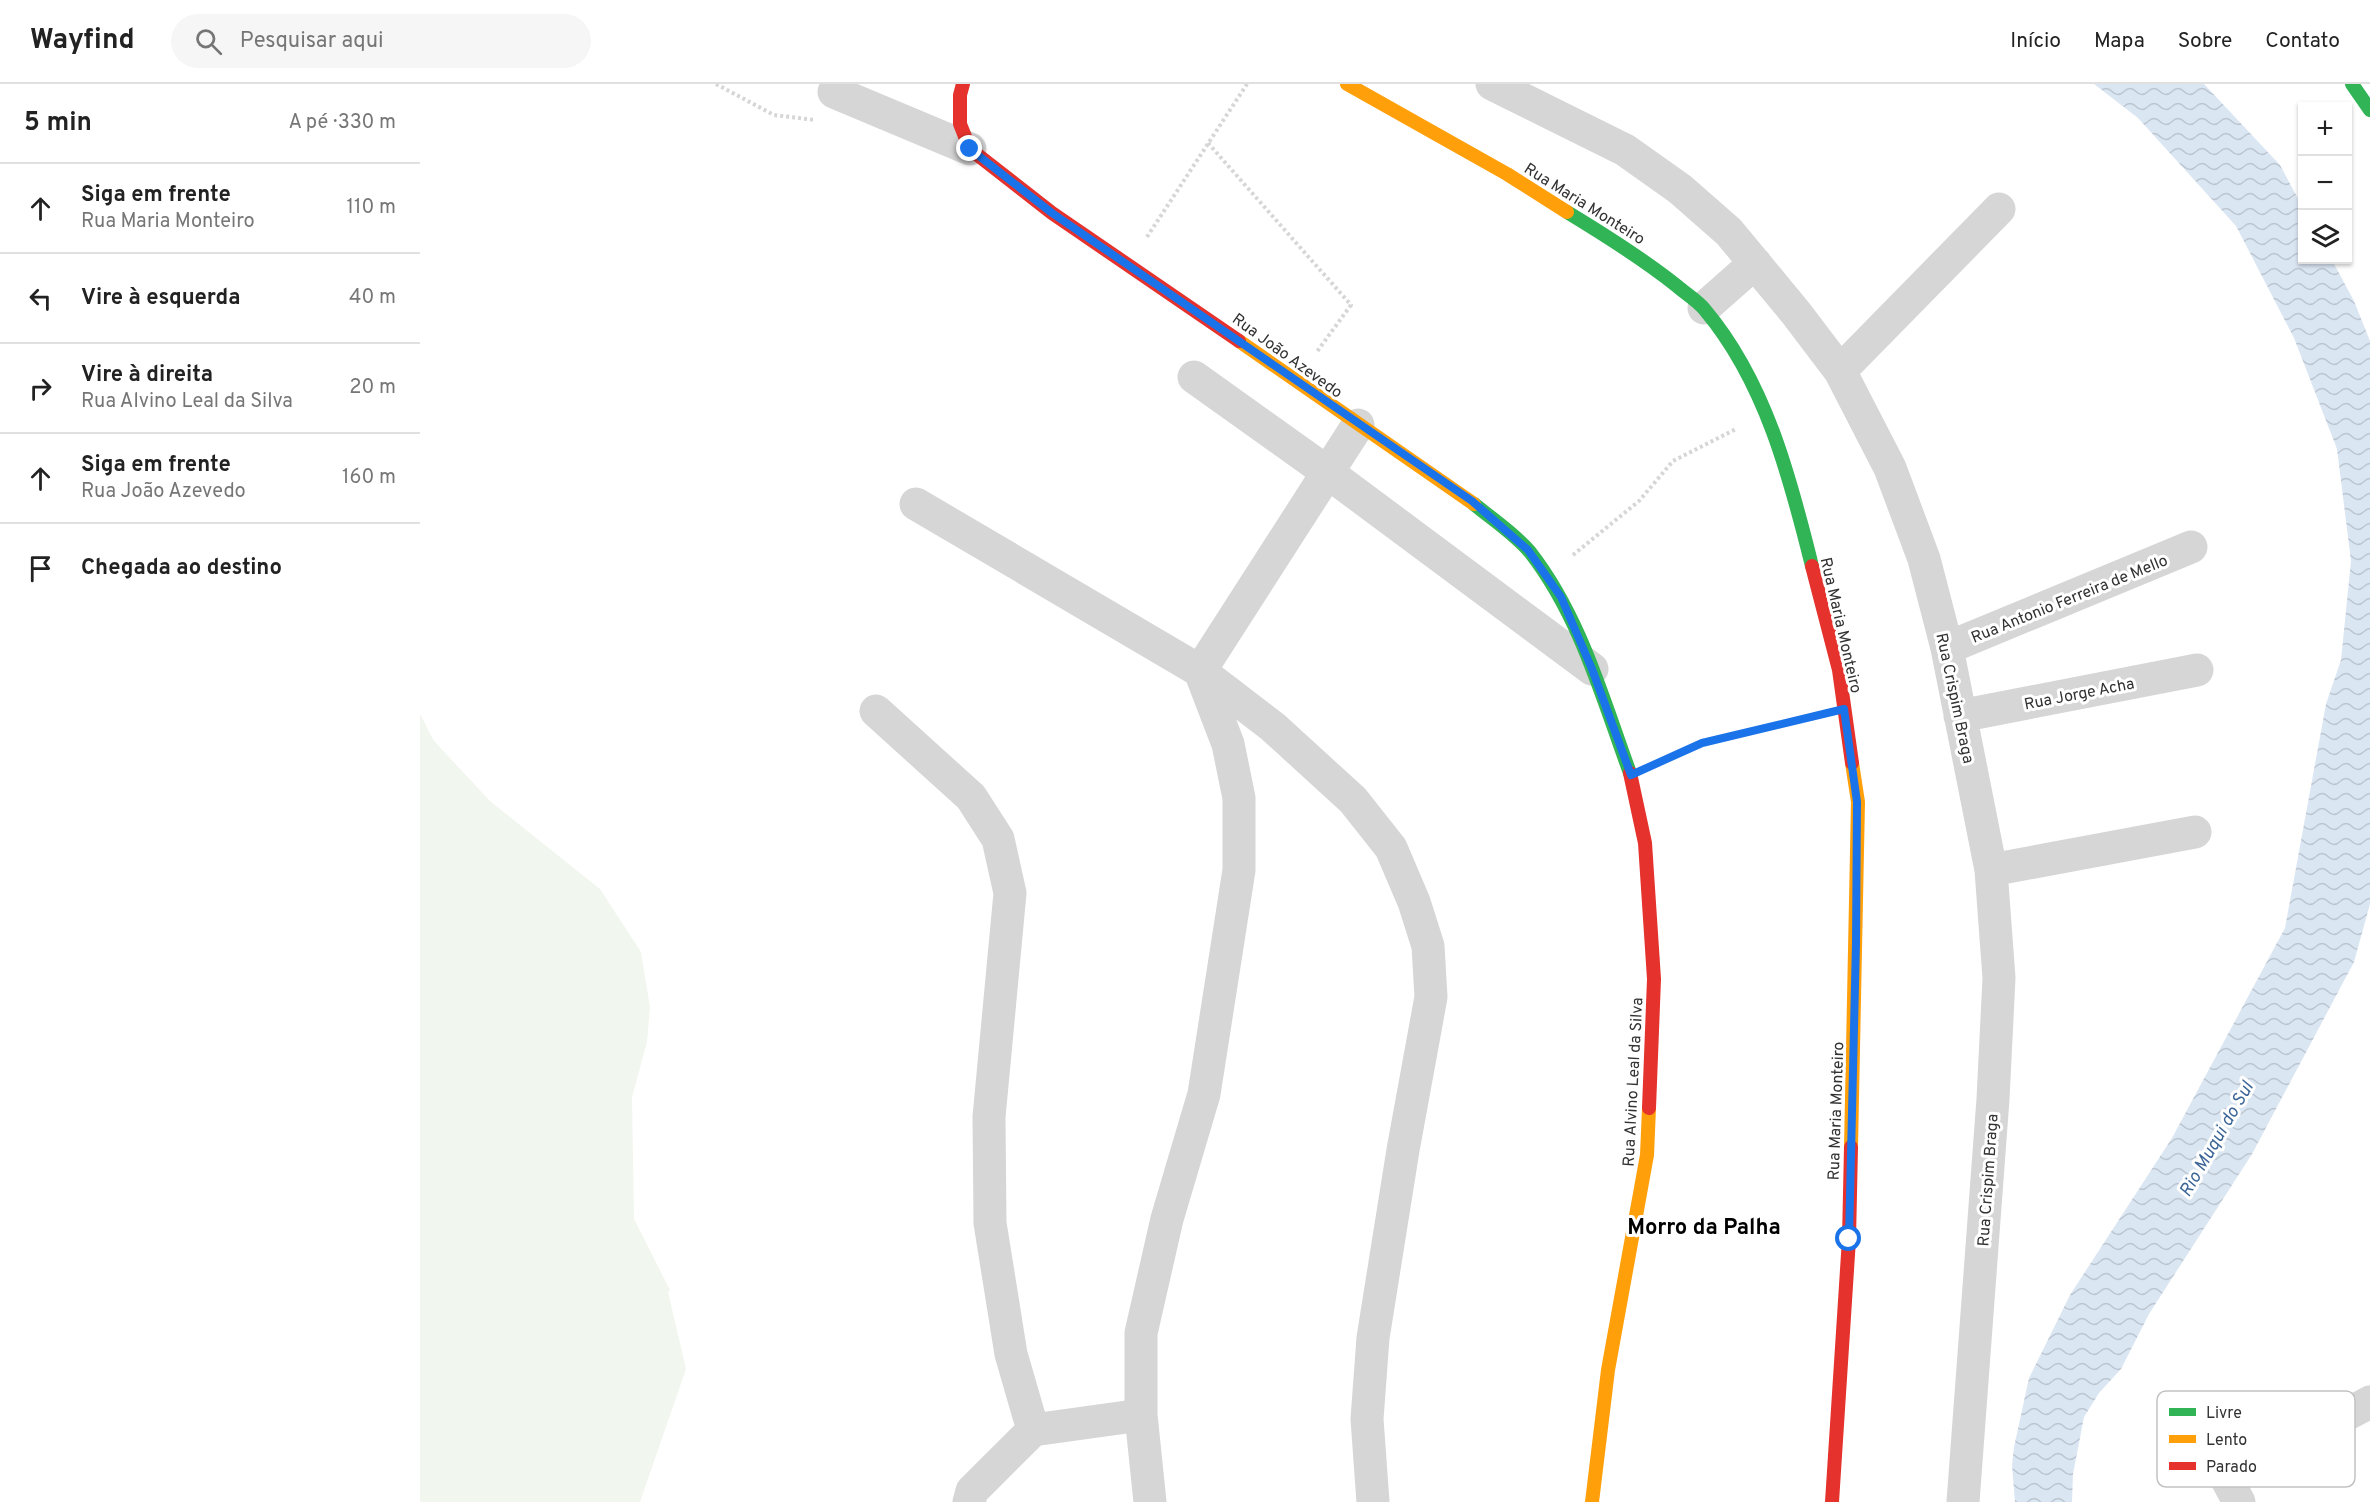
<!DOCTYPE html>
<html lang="pt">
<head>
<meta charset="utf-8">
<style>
	body { margin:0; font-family:Overpass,sans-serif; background:#f6f6f6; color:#222 }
	.controls { position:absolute; right:18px; top:18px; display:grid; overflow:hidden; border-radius:0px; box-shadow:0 2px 4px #0004 }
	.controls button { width:54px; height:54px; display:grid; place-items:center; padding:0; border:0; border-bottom:2px solid #e0e0e0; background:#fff; color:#222; font:30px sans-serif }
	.stop { position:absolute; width:18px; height:18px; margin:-14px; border:4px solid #1a73e8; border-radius:50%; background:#fff }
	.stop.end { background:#1a73e8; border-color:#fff; box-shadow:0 2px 6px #0008 }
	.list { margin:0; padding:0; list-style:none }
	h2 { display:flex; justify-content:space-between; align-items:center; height:78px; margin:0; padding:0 24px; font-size:26px }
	h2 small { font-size:20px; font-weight:400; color:#767676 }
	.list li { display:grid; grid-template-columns:39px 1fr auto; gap:18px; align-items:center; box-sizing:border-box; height:90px; padding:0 24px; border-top:2px solid #e0e0e0 }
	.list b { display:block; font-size:22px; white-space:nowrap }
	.list p { margin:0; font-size:20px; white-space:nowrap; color:#767676 }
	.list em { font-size:20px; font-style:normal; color:#767676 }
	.icon { flex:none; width:33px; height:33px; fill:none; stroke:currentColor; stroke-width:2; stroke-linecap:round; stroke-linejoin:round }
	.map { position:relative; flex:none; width:1950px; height:1418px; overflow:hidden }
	header { display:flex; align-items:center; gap:36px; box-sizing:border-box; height:84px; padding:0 30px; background:#fff; border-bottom:2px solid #e0e0e0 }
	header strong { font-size:28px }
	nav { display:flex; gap:33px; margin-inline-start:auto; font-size:21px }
	.search { width:420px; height:54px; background:#f6f6f6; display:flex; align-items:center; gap:15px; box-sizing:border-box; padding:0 21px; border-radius:33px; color:#767676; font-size:22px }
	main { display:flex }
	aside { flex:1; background:#fff }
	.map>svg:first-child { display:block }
</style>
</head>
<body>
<header>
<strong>Wayfind</strong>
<div class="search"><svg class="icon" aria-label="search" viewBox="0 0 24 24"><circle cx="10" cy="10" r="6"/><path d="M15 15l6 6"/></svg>Pesquisar aqui</div>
<nav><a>Início</a><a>Mapa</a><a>Sobre</a><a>Contato</a></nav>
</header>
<main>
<aside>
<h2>5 min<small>A pé · 330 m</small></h2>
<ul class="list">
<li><svg class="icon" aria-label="ahead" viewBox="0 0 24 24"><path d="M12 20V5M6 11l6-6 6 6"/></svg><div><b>Siga em frente</b><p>Rua Maria Monteiro</p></div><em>110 m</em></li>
<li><svg class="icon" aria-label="left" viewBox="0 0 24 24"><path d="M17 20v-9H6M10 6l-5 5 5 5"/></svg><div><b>Vire à esquerda</b></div><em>40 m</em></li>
<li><svg class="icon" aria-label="right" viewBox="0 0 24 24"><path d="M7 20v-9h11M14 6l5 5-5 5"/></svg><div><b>Vire à direita</b><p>Rua Alvino Leal da Silva</p></div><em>20 m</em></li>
<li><svg class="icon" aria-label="ahead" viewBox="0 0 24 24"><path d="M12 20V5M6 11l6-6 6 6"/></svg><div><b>Siga em frente</b><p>Rua João Azevedo</p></div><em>160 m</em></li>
<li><svg class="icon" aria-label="arrive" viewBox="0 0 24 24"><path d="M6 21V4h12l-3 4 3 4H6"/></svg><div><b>Chegada ao destino</b></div></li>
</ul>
</aside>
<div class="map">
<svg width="1950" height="1418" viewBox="0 0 1950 1418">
	<defs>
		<pattern id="water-waves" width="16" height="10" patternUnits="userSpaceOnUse" patternTransform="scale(1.5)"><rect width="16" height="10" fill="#dbe6f3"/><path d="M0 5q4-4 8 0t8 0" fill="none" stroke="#bcc6d1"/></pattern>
	</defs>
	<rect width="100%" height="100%" fill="#fff"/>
	<path fill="#f1f6ee" d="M0 630 14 657 70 717 180 805 221 868 230 923 227 958 212 1013 214 1135 250 1206 248 1208 266 1285 220 1418H0Z"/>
	<path fill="url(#water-waves)" d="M1674 0H1784L1860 81 1882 122V176H1912L1934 217 1950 257V820L1934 878 1832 1070 1729 1230 1701 1285 1679 1309 1664 1333 1653 1390 1652 1418H1595L1592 1381 1594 1363 1609 1294 1650 1211 1752 1054 1865 844 1906 620 1921 576 1931 477 1917 365 1874 254 1816 142 1718 34Z"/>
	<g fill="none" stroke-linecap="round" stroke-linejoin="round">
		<path stroke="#d6d6d6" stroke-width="4" stroke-dasharray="3 3" stroke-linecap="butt" d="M296 0 354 31 395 36
			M788 59 931 221 896 269
			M727 153 827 0
			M1153 471 1219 417 1253 377 1316 345
			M1242 677 1282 659 1392 633"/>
		<path stroke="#d6d6d6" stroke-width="33" d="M1072 0 1205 66 1260 105 1309 148 1376 229 1420 287 1470 384 1504 475 1527 564 1571 786 1579 894 1573 1015 1543 1418
			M414 8 550 65
			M1284 224 1335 179
			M1420 287 1579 125
			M774 293 907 388 1172 585
			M496 420 780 587 853 643 933 716 971 764 994 818 1008 862 1011 913 983 1066 953 1254 947 1335 953 1418
			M1527 564 1771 463
			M456 627 551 713 578 755 590 809 569 1033 570 1139 591 1270 613 1346 721 1331
			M1540 632 1777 586
			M1571 786 1775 748
			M549 1418 552 1407 613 1346
			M730 1418 721 1331V1249L747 1135 784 1010 819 786V714L808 660 780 587 938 341
			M1819 1418 1806 1394 1950 1318"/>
		<path stroke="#30b455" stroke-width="14" d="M1932 0 1950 26
			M1147 128C1185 151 1222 174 1257 202 1266 210 1278 217 1285 226 1345 297 1370 393 1392 482
			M1054 420C1072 435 1095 450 1110 468 1160 532 1182 613 1210 689"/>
		<path stroke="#ff9f0a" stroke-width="14" d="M927 0 1087 90 1147 128
			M819 257 1054 420
			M1431 1063 1438 718 1432 679
			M1172 1418 1188 1286 1227 1071 1229 1024"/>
		<path stroke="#e5322d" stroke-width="14" d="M543 0 540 11V40L550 65 632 129 819 257
			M1392 482 1419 586 1432 679
			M1210 689 1225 759 1234 895 1229 1024
			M1412 1418 1429 1155 1431 1063"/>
	</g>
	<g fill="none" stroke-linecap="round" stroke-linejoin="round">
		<path stroke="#1a73e8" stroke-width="8" d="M550 65 632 129 1052 417 1108 466 1141 513 1172 585 1211 691 1282 659 1424 625 1437 718 1436 859 1429 1155"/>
	</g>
	<g text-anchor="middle" stroke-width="6" stroke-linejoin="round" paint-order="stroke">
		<g font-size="16" fill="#323232" stroke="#fff">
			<text transform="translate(1165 119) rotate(32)" y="6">Rua Maria Monteiro</text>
			<text transform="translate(868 271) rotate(36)" y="6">Rua João Azevedo</text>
			<text transform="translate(1649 514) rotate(-22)" y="6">Rua Antonio Ferreira de Mello</text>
			<text transform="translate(1422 541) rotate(77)" y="6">Rua Maria Monteiro</text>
			<text transform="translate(1659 609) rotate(-11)" y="6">Rua Jorge Acha</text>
			<text transform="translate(1536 614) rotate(78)" y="6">Rua Crispim Braga</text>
			<text transform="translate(1212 998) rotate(-87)" y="6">Rua Alvino Leal da Silva</text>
			<text transform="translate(1415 1027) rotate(-88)" y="6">Rua Maria Monteiro</text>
			<text transform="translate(1567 1096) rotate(-86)" y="6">Rua Crispim Braga</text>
		</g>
		<g font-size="18" font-style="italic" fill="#3c6597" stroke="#fff">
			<text transform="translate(1796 1055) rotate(-60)" y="6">Rio Muqui do Sul</text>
		</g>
		<g font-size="22" font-weight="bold" fill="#000" stroke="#fff">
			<text x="1284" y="1150">Morro da Palha</text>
		</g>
	</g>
	<rect x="1737" y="1307" width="198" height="96" rx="9" fill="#fff" stroke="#c2c2c2" stroke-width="1.5"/>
	<rect x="1749" y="1324" width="27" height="8" fill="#30b455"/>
	<rect x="1749" y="1351" width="27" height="8" fill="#ff9f0a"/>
	<rect x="1749" y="1378" width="27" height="8" fill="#e5322d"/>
	<g font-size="16" fill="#323232">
		<text x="1786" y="1334">Livre</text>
		<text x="1786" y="1361">Lento</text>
		<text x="1786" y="1388">Parado</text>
	</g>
</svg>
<div class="controls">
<button>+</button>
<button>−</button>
<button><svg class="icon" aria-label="layers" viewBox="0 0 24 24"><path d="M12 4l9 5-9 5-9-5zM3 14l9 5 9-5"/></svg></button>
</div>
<div class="stop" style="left:1429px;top:1155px"></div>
<div class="stop end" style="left:550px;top:65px"></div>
</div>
</main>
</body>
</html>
